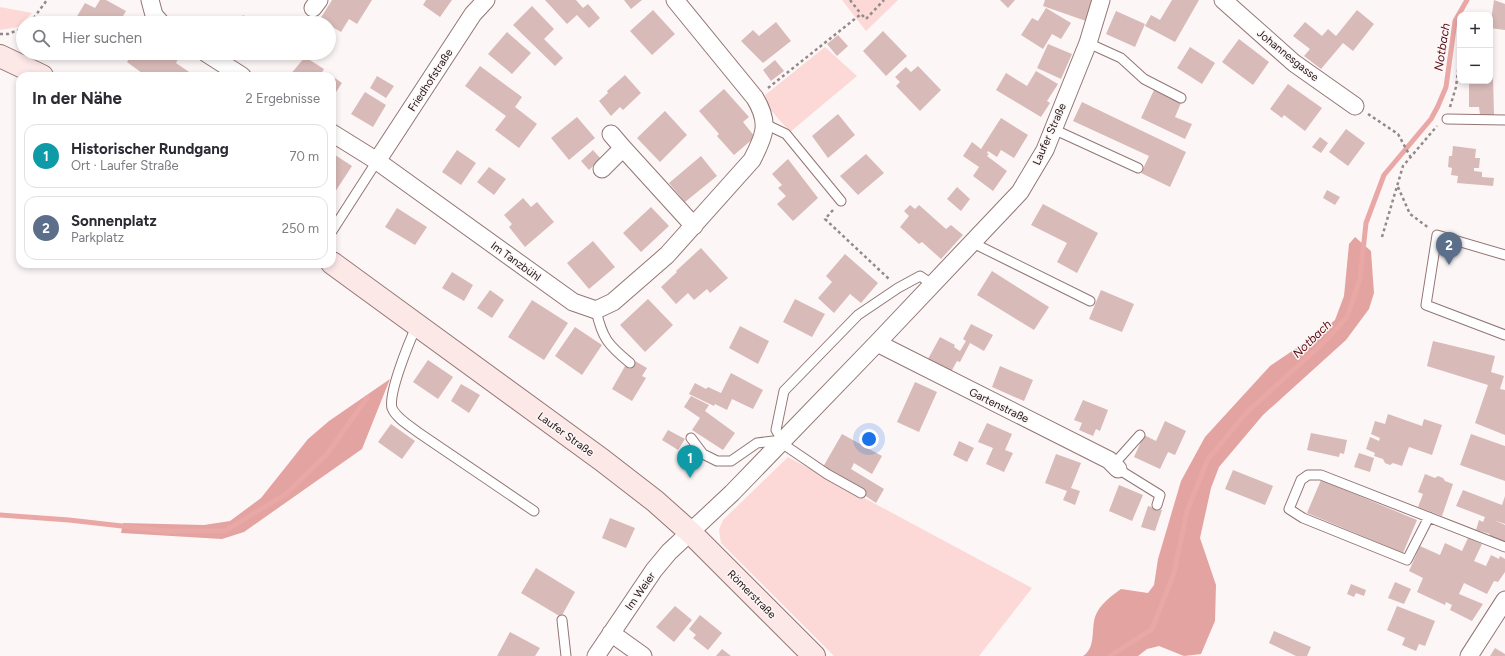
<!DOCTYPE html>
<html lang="de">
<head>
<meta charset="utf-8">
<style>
	body { margin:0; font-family:Figtree,sans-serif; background:#f2f2f3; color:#2b2b33 }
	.controls { position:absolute; right:12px; top:12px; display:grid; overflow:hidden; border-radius:8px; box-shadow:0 2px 6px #0003 }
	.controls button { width:36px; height:36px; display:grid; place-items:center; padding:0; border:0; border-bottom:1px solid #e1e1e2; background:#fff; color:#2b2b33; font:20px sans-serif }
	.you { position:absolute; left:869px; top:439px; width:14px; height:14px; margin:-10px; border:3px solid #fff; border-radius:50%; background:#1a73e8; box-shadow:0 0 0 6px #1a73e833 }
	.badge { display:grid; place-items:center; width:26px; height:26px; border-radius:50%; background:#c53540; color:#fff; font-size:13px; font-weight:700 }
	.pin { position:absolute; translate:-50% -33px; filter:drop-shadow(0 1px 2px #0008) }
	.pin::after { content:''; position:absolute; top:21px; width:14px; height:12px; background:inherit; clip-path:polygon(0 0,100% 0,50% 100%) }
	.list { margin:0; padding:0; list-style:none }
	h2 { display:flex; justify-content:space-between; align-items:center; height:52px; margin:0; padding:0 16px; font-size:17px }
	h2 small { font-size:13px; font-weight:400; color:#7c7c81 }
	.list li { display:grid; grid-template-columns:26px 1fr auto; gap:12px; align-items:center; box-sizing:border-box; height:64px; margin:0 8px 8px; padding:0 8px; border:1px solid #e1e1e2; border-radius:12px }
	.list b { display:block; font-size:15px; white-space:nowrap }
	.list p { margin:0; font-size:13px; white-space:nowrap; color:#7c7c81 }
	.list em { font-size:13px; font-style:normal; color:#7c7c81 }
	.icon { flex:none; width:22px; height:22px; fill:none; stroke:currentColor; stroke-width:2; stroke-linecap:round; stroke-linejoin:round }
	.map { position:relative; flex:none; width:1505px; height:656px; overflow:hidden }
	.search { position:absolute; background:#fff; box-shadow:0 2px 6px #0003; left:16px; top:16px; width:320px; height:44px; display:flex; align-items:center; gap:10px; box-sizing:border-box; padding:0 14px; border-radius:22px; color:#7c7c81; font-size:15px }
	.panel { position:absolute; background:#fff; box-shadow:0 2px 6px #0003; left:16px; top:72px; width:320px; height:196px; border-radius:12px }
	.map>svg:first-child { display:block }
</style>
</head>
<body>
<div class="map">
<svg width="1505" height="656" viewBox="0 0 1505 656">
	<rect width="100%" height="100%" fill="#fdf6f6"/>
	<path fill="#fcd8d6" d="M842 0H898L866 31Z
		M0 7 32 13 18 27 0 30Z
		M825 47 857 76 790 132 769 108 765 95Z
		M788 457 1032 588 979 656H834L721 543 719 530 723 520Z"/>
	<path fill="#e3a3a1" d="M1355 237 1371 251 1374 293 1369 309 1346 340 1263 415 1219 467 1211 488 1200 538 1216 585 1215 621 1201 654 1184 656 1159 646 1147 649 1138 656H1083C1096 648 1091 630 1095 617 1099 605 1111 596 1121 589L1148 593 1154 585 1158 559 1181 481 1205 437 1270 366 1323 330 1335 320 1344 296 1349 244Z
		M390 379 362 449 244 532 222 539 121 533 123 523 204 525 230 521 261 498 308 439 329 421Z"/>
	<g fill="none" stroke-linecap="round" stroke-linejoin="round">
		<path stroke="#e9a8a6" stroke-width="5" d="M0 515 69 520 166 531H225L286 494 327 454 367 398
			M1110 656 1152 629 1174 573 1187 511 1208 459 1247 412 1321 345 1347 317 1360 279 1366 223 1384 175 1431 119 1438 106 1446 87 1455 21 1467 0"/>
	</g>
	<path fill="#d8bab8" d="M100 0H106L126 11 119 23H73L85 3 95 8Z
		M332 0H372L357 24 349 19 341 32 329 25V23L320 19Z
		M426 0H452L440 17 423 5Z
		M545 0H576L583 8 588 4 600 18 589 28 577 15 567 24Z
		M624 0H642L631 9Z
		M1000 0H1015L1008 8Z
		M1045 0H1091L1094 1 1086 21 1043 6Z
		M1172 0H1199L1175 42 1145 26 1151 15 1160 20Z
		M1494 0 1505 4V30L1490 28Z
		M532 6 554 29 544 39 563 58 555 66 513 25Z
		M1046 8 1071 23 1061 39 1052 34 1043 49 1021 35 1032 18 1038 21Z
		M653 10 675 34 652 55 630 31Z
		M1357 10 1374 24 1353 51 1343 43 1321 69 1304 56 1310 49 1293 36 1305 22 1322 36 1328 29 1336 36Z
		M1116 11 1145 24 1135 47 1106 34Z
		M243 15 256 23H238Z
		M776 22 791 41 763 63 741 41 753 30 759 36Z
		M883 31 907 56 886 76 863 51Z
		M507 32 531 53 512 74 488 54Z
		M838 35 848 46 837 56 827 44Z
		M1239 39 1269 62 1253 85 1222 62Z
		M1048 44 1072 54 1061 79 1037 68Z
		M1190 47 1215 63 1202 84 1177 68Z
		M133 53H169L178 59 176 63 195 76H172L168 73 166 76H146L127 62Z
		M305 57 324 69 320 76H289Z
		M775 60 784 71 771 81 763 70Z
		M480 66 522 97 515 107 537 124 519 148 495 130 506 116 465 86Z
		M918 66 941 90 920 111 896 86 900 82 895 77 906 67 911 72Z
		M1036 71 1058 84 1047 101 1050 103 1041 117 996 90 1006 73 1027 86Z
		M1490 74H1493L1494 115H1480L1479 107H1469V81H1490Z
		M625 75 641 93 623 110 620 107 611 116 599 101 608 93 607 91Z
		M332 76 342 83 332 98Z
		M377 76 394 86 386 98 370 88Z
		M1288 84 1322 108 1305 131 1284 115 1282 118 1270 109Z
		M724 89 749 117 743 122 755 137 734 155 717 136 719 134 699 111Z
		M1154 90 1181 103 1175 117 1192 124 1185 139 1141 118Z
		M365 92 386 105 373 127 351 114Z
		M1082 102 1186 152 1170 187 1141 173 1149 156 1073 121Z
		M665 111 687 135 660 162 637 138Z
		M838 114 855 135 828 158 812 136Z
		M577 117 595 138 569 160 551 138Z
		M1001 118 1028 135 1014 158 1001 150 997 157 988 151 987 153 989 154 987 156 1007 171 993 191 973 176 979 167 963 156 972 142 981 149Z
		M1346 129 1365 143 1348 166 1329 152Z
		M1320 137 1328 143 1321 153 1312 147Z
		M1453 146 1476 149 1475 158H1480L1479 168H1474V171L1482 172V177L1494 178 1493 186 1457 183 1458 176 1451 175 1452 168 1448 167 1449 156H1452Z
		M457 150 476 163 461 185 442 172Z
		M593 150 601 159 589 170 581 161Z
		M332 153 352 166 335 192 332 190Z
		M866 154 884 173 858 195 840 176Z
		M701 156 717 176 685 202 669 183Z
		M788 159 818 198 793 221 777 204 786 196 778 188 782 185 772 174Z
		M489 167 506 179 494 195 477 182Z
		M957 187 970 199 961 211 947 199Z
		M1327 190 1340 197 1335 205 1323 198Z
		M523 198 531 207 537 202 554 222 525 247 509 227 512 224 504 215Z
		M1043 204 1098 233 1077 273 1057 262 1067 243 1031 225Z
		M910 205 915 209 919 205 946 229 951 225 963 235 941 259 922 242 919 244 900 227 909 216 904 211Z
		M651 207 669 226 641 252 623 233Z
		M397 208 427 227 415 245 385 227Z
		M593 241 615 267 589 289 567 263Z
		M701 248 728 278 710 293 707 289 694 300 688 293 676 304 661 287 677 272 676 271Z
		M845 254 878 283 861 303 850 294 834 313 818 298 832 282 826 276Z
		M992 271 1049 307 1034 330 977 295Z
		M452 272 473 285 464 301 442 288Z
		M490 290 504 300 492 318 477 308Z
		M1101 290 1134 304 1122 332 1089 319Z
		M648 299 673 325 645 352 620 325Z
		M795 299 825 314 812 337 783 322Z
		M532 300 568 323 544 360 508 337Z
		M971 324 993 335 984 351 970 343 960 362 957 361 951 372 928 359 940 337 955 345 954 347 960 351 966 341 963 339Z
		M740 326 769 341 758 364 729 348Z
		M575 327 602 345 582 375 555 356Z
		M1433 341 1495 356 1491 372 1504 376 1500 389 1505 390V435L1475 423 1488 385 1427 366Z
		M428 360 453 377 438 399 413 382Z
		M635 361 647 368 642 376 646 378 632 401 612 389 625 366 630 369Z
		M1000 366 1033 380 1024 401 992 387Z
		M731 373 763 390 753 409 732 399 727 410 715 404 714 406 689 394 695 383 706 389 708 387 721 393Z
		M915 382 937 392 919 432 897 422Z
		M461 384 480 395 469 413 451 401Z
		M691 396 709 405 705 411 735 433 723 450 692 430 700 418 684 407Z
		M1083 400 1108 410 1100 431 1096 429 1093 436 1079 430 1082 423 1074 420Z
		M1388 414 1422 426 1424 419 1442 425 1432 455 1409 447 1402 466 1393 463 1390 465 1385 463 1383 459 1374 456 1375 453 1366 449 1370 437 1379 441 1380 438 1371 434 1375 421 1385 424Z
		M1165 421 1186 431 1175 455 1168 452 1160 469 1134 457 1144 435 1156 441Z
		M987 423 1012 434 1005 450 1013 453 1004 472 986 464 993 448 978 442Z
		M391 424 415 441 402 459 378 442Z
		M668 430 685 439 678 450 662 440Z
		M1311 433 1347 440 1344 454 1340 453 1339 457 1307 450Z
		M842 434 882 456 872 474 854 463 851 469 884 489 876 503 823 467Z
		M1471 434 1505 446V481L1460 465Z
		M959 441 974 448 967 462 953 455Z
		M1359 453 1374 458 1370 472 1354 467Z
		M1056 454 1081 463 1071 488 1080 491 1075 505 1063 500 1067 491 1045 483Z
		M1233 470 1273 486 1265 505 1225 489Z
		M1425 474 1435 478 1438 476 1443 478 1445 481 1453 484 1442 516 1418 507 1423 494 1418 492Z
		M1321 480 1417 520 1403 553 1307 513Z
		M1119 485 1143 495 1132 521 1109 511Z
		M1463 490 1502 505 1505 496V524L1494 520 1505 525V543L1489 537 1490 534 1476 530 1479 520 1483 522 1485 517 1456 506Z
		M1148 506 1162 510 1155 531 1141 527Z
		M610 518 635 528 626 548 602 538Z
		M1468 538 1482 544 1474 561 1486 566 1491 555 1499 559 1500 556 1505 559V572L1498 582 1494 581 1487 594 1464 583 1459 594 1483 604 1472 621 1450 610 1452 605 1446 602 1445 605 1417 592 1423 578 1409 571 1420 546 1440 555 1445 543 1462 551Z
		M536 568 575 592 561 617 521 593Z
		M1395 582 1411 589 1404 604 1388 598Z
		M1351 584 1366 590 1364 596 1356 593 1354 597 1347 594Z
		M675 606 692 620 674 642 656 627Z
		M1397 606 1435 621 1425 646 1419 644 1416 651 1402 645 1405 638 1387 630Z
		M700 615 722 633 708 650 693 638 696 635 689 629Z
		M1274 631 1311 647 1307 656H1296L1269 643Z
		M510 632 540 648 535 656H497Z
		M1495 648 1505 654V656H1490Z
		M722 649 731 656H716Z"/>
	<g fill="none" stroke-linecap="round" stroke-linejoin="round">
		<g stroke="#927674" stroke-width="11">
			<path id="service" d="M1088 43 1121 58 1144 79 1181 98
				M1447 119 1505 120
				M765 124 786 134 841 201
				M1053 129 1138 168
				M332 231 377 161
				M973 243 1090 301
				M1505 255 1437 235 1426 305 1505 335
				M596 310C602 338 608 345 630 363
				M417 325C410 340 388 393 392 408 396 418 410 426 419 433L534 511
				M691 438 703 454 717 461H731L757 443 782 440 776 430 784 391 858 315 898 288 920 276 932 284
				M780 442 827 474 861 493
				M1114 464 1140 435
				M1118 469 1160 495 1157 505
				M1429 517 1407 560 1303 518 1289 509 1301 480 1308 475H1321L1505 547
				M562 620 566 656"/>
		</g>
		<g stroke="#927674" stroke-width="19">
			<path id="minor" d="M150 0 154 15 161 23
				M1223 0 1294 63 1355 106
				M313 8 319 0
				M206 53 242 76
				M332 133 377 161 573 302 596 310 613 302 667 255 752 160C765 135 770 123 755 98L675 0
				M611 134 623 148
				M377 161 473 14 486 0
				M602 169 623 148 694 226
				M877 343 1109 460 1118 469
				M611 633 643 656
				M596 656 654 570 669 552 732 493 877 343 1020 192 1045 150 1088 43 1101 0
				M1469 656 1505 600"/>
		</g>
		<g stroke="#927674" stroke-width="24">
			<path id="secondary" d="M0 56 42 76
				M332 263 602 460 655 501 691 533 814 656"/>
		</g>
		<path stroke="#928989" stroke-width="2.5" stroke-dasharray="3 3" stroke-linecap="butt" d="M850 0 861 14
			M30 23 47 0
			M0 34H8L23 28
			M768 88 861 14 866 19 884 0
			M1450 107 1456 87 1460 55
			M1368 114 1398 134 1410 156
			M1398 187 1410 214 1429 228
			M833 210 825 219 889 279
			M1382 237 1403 166 1437 126"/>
		<use href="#service" stroke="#fff" stroke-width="9"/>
		<use href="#minor" stroke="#fff" stroke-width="17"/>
		<use href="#secondary" stroke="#fde8e8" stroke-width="22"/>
	</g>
	<g text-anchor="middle" stroke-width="3" stroke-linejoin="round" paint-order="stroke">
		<g font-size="11" fill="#201615" stroke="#fdf6f6">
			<text transform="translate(1288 55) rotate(39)" y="4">Johannesgasse</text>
			<text transform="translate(430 80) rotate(-57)" y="4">Friedhofstraße</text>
			<text transform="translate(1049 134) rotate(-66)" y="4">Laufer Straße</text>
			<text transform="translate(516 261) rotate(36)" y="4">Im Tanzbühl</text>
			<text transform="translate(999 405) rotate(26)" y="4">Gartenstraße</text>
			<text transform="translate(566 434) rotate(36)" y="4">Laufer Straße</text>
			<text transform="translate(640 591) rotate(-55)" y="4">Im Weier</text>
			<text transform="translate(752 594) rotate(45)" y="4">Römerstraße</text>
		</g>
		<g font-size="12" font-style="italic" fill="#590e15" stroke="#fdf6f6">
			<text transform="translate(1442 47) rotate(-81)" y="4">Notbach</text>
			<text transform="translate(1312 339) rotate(-44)" y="4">Notbach</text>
		</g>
	</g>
</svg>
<div class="controls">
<button>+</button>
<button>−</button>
</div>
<div class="you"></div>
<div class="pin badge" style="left:690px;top:478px;background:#0f9aa8">1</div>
<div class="pin badge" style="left:1449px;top:265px;background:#5c6f8a">2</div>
<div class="search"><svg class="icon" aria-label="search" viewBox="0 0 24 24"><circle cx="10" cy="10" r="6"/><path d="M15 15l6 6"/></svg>Hier suchen</div>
<section class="panel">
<h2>In der Nähe<small>2 Ergebnisse</small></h2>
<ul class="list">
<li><span class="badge" style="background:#0f9aa8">1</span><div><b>Historischer Rundgang</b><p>Ort · Laufer Straße</p></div><em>70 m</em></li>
<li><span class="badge" style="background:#5c6f8a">2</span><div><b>Sonnenplatz</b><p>Parkplatz</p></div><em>250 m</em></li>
</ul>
</section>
</div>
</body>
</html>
